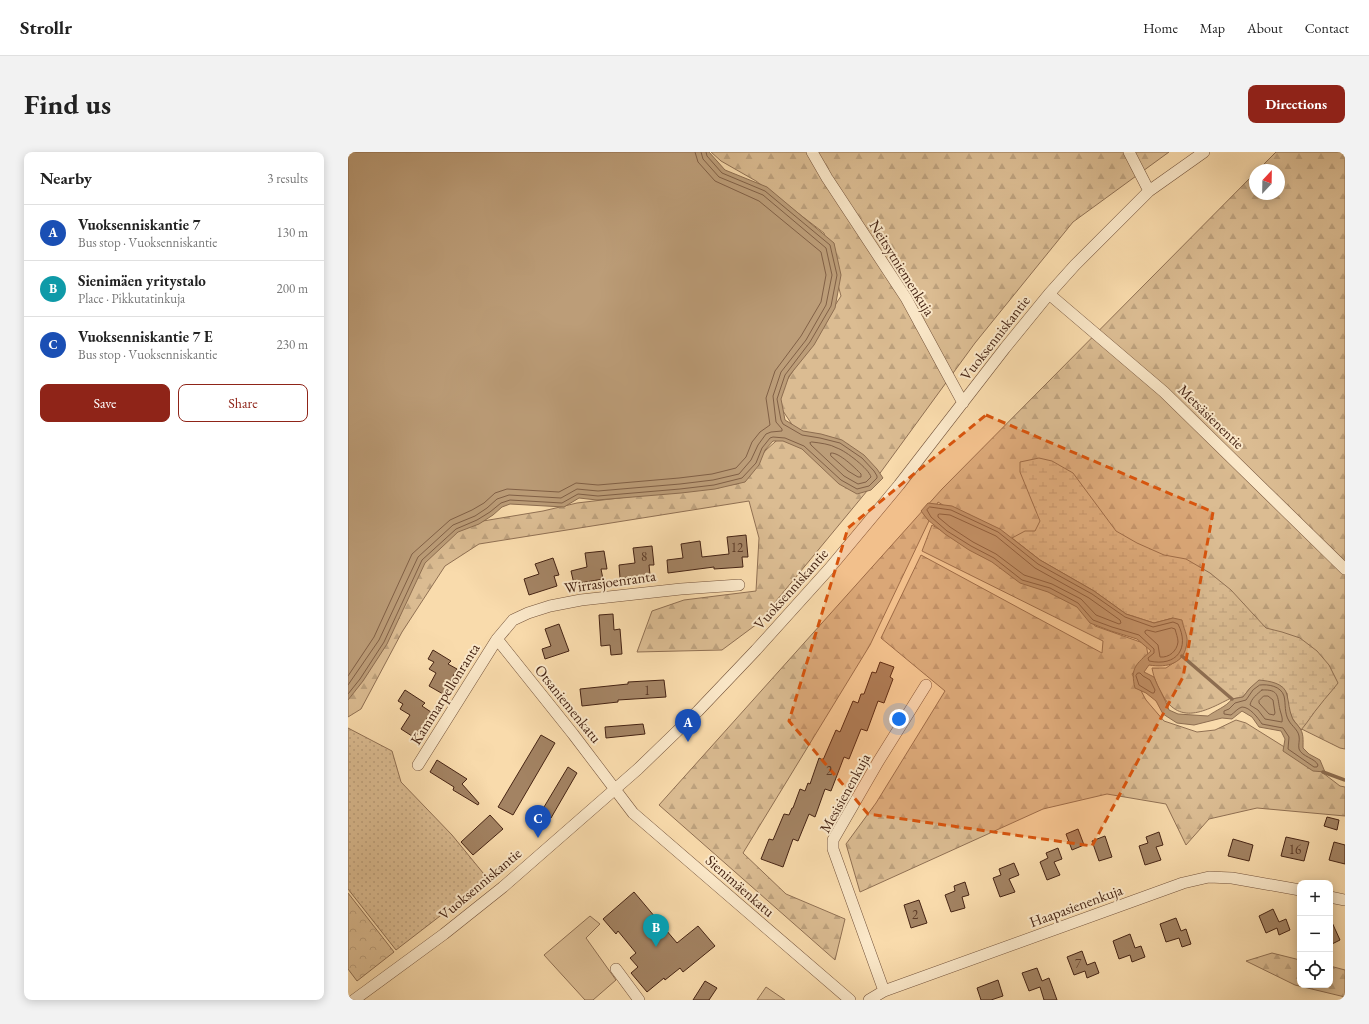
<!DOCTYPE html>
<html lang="en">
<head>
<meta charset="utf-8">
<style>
	body { margin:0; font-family:"EB Garamond",serif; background:#f2f2f2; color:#222 }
	.controls { position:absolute; right:12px; bottom:12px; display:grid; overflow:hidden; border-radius:8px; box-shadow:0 2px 10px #0003 }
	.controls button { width:36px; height:36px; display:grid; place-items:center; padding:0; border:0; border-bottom:1px solid #e0e0e0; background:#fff; color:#222; font:20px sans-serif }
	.compass { position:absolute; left:901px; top:12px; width:36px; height:36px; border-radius:50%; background:#fff; box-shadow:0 2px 10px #0003; rotate:22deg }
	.you { position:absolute; left:551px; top:567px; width:14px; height:14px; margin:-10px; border:3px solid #fff; border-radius:50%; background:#1a73e8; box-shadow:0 0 0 6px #1a73e833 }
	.badge { display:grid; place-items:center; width:26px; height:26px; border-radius:50%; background:#8f2418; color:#fff; font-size:13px; font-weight:700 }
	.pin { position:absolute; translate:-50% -33px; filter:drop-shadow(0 1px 2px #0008) }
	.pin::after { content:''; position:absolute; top:21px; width:14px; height:12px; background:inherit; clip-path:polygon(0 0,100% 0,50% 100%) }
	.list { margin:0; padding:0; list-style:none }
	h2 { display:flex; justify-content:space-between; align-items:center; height:52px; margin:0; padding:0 16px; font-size:17px }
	h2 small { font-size:13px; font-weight:400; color:#767676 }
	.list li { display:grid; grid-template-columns:26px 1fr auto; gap:12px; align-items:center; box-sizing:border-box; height:56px; padding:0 16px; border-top:1px solid #e0e0e0 }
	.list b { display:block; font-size:15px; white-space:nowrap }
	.list p { margin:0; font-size:13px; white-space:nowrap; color:#767676 }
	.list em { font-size:13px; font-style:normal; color:#767676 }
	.actions { display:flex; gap:8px; padding:12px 16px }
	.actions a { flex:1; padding:9px 0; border:1px solid #8f2418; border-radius:8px; text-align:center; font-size:14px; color:#8f2418 }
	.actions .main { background:#8f2418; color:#fff }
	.icon { flex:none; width:22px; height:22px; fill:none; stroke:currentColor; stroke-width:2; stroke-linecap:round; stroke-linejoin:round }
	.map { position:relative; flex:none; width:997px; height:848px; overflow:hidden; border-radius:8px }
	header { display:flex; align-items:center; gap:24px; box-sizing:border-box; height:56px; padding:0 20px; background:#fff; border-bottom:1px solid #e0e0e0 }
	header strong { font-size:19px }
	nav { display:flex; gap:22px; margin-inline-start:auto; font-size:14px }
	.intro { display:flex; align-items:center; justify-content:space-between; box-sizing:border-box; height:96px; padding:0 24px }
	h1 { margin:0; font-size:28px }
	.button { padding:10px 18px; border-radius:8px; background:#8f2418; color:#fff; font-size:14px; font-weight:700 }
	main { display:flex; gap:24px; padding:0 24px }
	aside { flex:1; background:#fff; border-radius:8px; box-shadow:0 2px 10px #0003 }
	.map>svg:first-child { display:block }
</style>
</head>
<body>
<header>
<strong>Strollr</strong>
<nav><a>Home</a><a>Map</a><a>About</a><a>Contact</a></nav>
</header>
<div class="intro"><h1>Find us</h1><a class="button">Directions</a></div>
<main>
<aside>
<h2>Nearby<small>3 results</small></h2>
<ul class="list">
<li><span class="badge" style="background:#1a4fb4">A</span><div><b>Vuoksenniskantie 7</b><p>Bus stop · Vuoksenniskantie</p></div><em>130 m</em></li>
<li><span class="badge" style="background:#0f9aa8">B</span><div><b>Sienimäen yritystalo</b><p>Place · Pikkutatinkuja</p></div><em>200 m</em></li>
<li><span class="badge" style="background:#1a4fb4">C</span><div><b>Vuoksenniskantie 7 E</b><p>Bus stop · Vuoksenniskantie</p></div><em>230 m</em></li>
</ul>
<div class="actions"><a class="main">Save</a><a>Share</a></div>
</aside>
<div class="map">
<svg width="997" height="848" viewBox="0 0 997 848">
	<defs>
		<pattern id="grass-dots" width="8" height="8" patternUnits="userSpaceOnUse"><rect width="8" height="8" fill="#dbbc92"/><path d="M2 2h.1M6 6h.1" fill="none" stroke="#bda17d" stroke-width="1.8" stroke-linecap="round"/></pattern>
		<pattern id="forest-firs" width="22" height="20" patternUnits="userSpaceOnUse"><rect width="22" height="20" fill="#dbbc92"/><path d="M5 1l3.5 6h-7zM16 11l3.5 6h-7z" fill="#bda17d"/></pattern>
		<pattern id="wetland-marsh" width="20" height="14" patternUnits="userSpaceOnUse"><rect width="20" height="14" fill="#dbbc92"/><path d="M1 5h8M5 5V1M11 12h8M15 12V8" fill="none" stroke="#bda17d"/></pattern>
		<pattern id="park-crowns" width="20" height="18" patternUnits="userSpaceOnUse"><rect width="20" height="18" fill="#dbbc92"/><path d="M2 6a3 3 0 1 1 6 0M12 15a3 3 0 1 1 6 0" fill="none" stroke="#bda17d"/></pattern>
	</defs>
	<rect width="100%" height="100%" fill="#f9dbac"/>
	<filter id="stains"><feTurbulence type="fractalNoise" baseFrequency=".005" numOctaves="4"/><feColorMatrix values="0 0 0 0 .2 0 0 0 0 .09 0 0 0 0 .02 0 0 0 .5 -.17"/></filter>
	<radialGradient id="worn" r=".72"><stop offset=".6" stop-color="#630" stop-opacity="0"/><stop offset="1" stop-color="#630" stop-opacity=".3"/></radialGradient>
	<path fill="url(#grass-dots)" stroke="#907053" d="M0 576 44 599 53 630 104 683 140 727 48 798 0 737Z"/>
	<path fill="url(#forest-firs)" stroke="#907053" d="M363 0H821L725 70 627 191 519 339 409 472 374 498 289 500 304 459 336 448 408 439 411 386 401 349 131 392 97 414 54 480 13 557 0 565V528L46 449 88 395 117 372 195 359 229 351 389 332 418 298 445 274 427 247 493 144 476 81 408 29 373 9Z
		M928 0H997V597L992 596 887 544C861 557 832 576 814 542 809 533 806 527 804 516H818L837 503 590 350 522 493 395 701 438 742 497 767 487 808 311 653 594 337 907 21V42H931V18H910Z
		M584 373 653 414 709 438 741 464 747 474 798 492 800 503 784 522 798 548 816 569 849 580 867 578 888 568 898 571 962 611 992 634 997 635V664L909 656 861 667 838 693 818 652 759 642 695 657 512 740 498 692 528 651 597 539 533 486 573 403 754 501 755 489 574 399Z
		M924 801 952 808V833H982V814L997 818V845L947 833 898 809Z"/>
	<path fill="url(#wetland-marsh)" stroke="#907053" d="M691 306 704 309 725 321 768 379 789 391 816 403 838 407 862 421 883 438 918 476 934 480 952 486 969 499 981 513 990 531C984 539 978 545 972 553 965 561 960 570 953 578L944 566 940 554 939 541 902 536 895 545 884 547 834 504 836 500 825 466 806 471 778 462 746 439 692 408 664 386 677 379H687L692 369 672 320V310Z"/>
	<path fill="url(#park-crowns)" stroke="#907053" d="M0 741 46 800 9 829 0 817Z"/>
	<path fill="#dbbc92" stroke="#907053" d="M242 764 252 772 238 786 268 828 245 848H237L196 803Z
		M418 835 437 848H409Z"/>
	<path fill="#bc9d78" stroke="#8d6d50" d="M0 0H361L377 18 419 35 486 91 493 123 487 156 466 193 441 224 433 247 437 268 455 279 473 282 494 288 516 303 529 317 535 326 523 338 509 342 491 332 454 297 435 289H425L417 298 411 313 397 330 367 337 333 341 249 348 231 346 216 355 162 352 154 355 145 363 131 372 110 380 77 411 39 492 15 529 0 548Z
		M580 351 604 354 652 377 692 408 746 439 778 462 806 471 825 466 834 468C835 475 840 484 839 490 837 512 819 516 801 513L796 520 806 525C810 536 817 546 821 558L830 562 860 564C868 558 878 555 884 547L895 545 902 536 911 528C921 529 937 531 939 543 941 551 941 558 944 565 945 569 949 572 951 575 956 581 955 588 955 596L961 602 972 608 977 620 965 619 935 599 937 587 933 579 911 575 904 565 894 559 884 567 874 566 846 573 829 571 815 562 808 549 798 541 787 536C782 516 788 512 803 499L789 487 763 479 742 471 729 455 700 440 672 431 644 410 621 398 597 382 580 368 573 359Z"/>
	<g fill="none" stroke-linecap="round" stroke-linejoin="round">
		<path stroke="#816046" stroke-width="1" d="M464 290C472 291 482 292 489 296 498 299 521 317 523 325L518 330 510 332 496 324 463 293 462 291Z
			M483 301C491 300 507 316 513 322V325H510L500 319 483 304Z
			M582 355 603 358 650 380 690 412 744 442 777 465 805 475 825 470 830 472C842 496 829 515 801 509L800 506 806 501V497L791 483 764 475 745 468 730 451 702 436 674 428 646 406 623 394 599 379 583 365 579 358Z
			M592 362 602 363 648 384 687 416 741 446 772 468 773 471 771 472 748 463 733 447 704 432 676 423 648 402 625 390 602 375 590 365V363Z
			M824 476 827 477C828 481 830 486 830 490 829 499 821 506 812 505L810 493 797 481V479L799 478 807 480Z
			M790 521H792L795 524 802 528 807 538 806 541H804L791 533 788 524Z
			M0 524 26 485 64 402 102 368 124 358 136 351 147 341 159 337 211 340 228 331 250 333 331 326 364 322 388 316 398 305 404 290 412 280 422 273 418 246 427 219 453 184 473 150 478 123 473 100 411 49 367 29 350 10 347 0
			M0 533 31 488 70 405 105 373 127 364 139 356 149 347 161 343 213 346 229 337 250 339 332 332 365 328 391 322 403 308 410 293 418 282 423 280 434 279V277L428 270 425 244 433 220 458 188 478 153 484 123 478 96 415 43 371 25 355 7 353 0
			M912 533C920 532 933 534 936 544 938 552 936 561 941 569 944 574 950 578 951 584 952 588 950 593 951 597 954 605 967 606 970 613L969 615H966L940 597 941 585 935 576 914 572C910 566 902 555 894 555 890 556 886 561 883 563L876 562V559L881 557 887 551 898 548 905 538Z
			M914 538C932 537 929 545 932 558 933 562 935 566 934 570L917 567 910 558 902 553C903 547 909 542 914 538Z
			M0 542 12 527 36 490 74 408 108 377 129 368 142 360 153 351 162 348 214 351 230 342 250 344 332 337 366 333 394 326 408 311 414 296 422 286 425 285 437 286 456 294 493 328 509 337 521 334 529 326V324L526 319 514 306 492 291 472 286 454 283 435 272 433 268 429 247 437 223 462 190 483 154 489 123 482 93 417 39 374 21 359 4 358 0
			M916 544H920L925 548 927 561 926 563 921 562 911 551V549Z"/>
		<path stroke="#8d6d50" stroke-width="3.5" d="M834 504 884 547
			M975 620 997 628"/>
	</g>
	<path fill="#a38363" stroke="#462414" d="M398 383 400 405H394L395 415 366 417V415L320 421 319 408 335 406 333 392 352 389 354 405 381 402 379 385Z
		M304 394 306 413H301L302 423 272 426 271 413 287 411 285 396Z
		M256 399 259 417H253L255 427 226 432 223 419 239 415 237 401Z
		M205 406 211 423 206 424 209 434 181 443 176 427 191 422 187 412Z
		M265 462 266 478 272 477 274 502 263 503 262 493 253 494 251 463Z
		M211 472 221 499 197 507 194 497 203 494 197 477Z
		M85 498 103 509 100 512 109 517 95 542 81 534 88 521 81 517 86 510 80 507Z
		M532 510 546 515 542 525 545 527 536 551 530 549 519 579 513 577 501 607 496 605 483 639 477 637 467 665 461 662 450 689 445 687 435 715 413 707 421 687 425 688 436 662 441 663 444 656H445L452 637 457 639 460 631 462 632 471 606 475 608 488 578 492 580 505 549 510 551 513 542H516L524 520 528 521Z
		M316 528 318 545 270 548V550L234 554 232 537 280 532V530Z
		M57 538 77 551 74 554 83 560 67 586 53 577 62 563 52 557 55 552 50 549Z
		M295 572 297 582 258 586 257 575Z
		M193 583 207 591 165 663 150 655Z
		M89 608 119 627 114 632 131 651 130 653 105 638 106 635 82 620Z
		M220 615 229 621 203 666 193 660Z
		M142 663 155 677 125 703 113 690Z
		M979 665 991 668 989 678 976 674Z
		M730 677 736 693 724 698 718 682Z
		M811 680 815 693 808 695 813 708 797 713 791 694 800 691 798 685Z
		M757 684 764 705 751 709 744 689Z
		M938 685 961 690 956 709 933 704Z
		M885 687 905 693 901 709 880 704Z
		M986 690 997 693V712L981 708Z
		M710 696 714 707 706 710 712 723 699 728 692 710 700 706 698 701Z
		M666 711 671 723 661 727 667 740 652 745 645 726 653 723 651 717Z
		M617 730 621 743 614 745 617 756 603 760 597 743 607 739 606 734Z
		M286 740 329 791 350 774 367 794 335 820 332 816 317 828 316 826 299 840 283 821 290 815 282 806 288 801 270 779 268 782 255 767Z
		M571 748 579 771 563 776 556 753Z
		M925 757 931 770 938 767 942 778 931 783 929 776 918 781 911 764Z
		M828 766 833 779 838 777 843 792 834 795 831 786 818 790 812 772Z
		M982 766 992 788 982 793Z
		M782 782 787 796 793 794 797 805 784 810 782 803 771 807 765 789Z
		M734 799 739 813 747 810 751 821 739 826 737 819 726 823 719 805Z
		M689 816 694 829 701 826 709 848H696L692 835 681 839 674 821Z
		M650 828 655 844 643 848H633L629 836Z
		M357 829 369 836 361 848H345Z"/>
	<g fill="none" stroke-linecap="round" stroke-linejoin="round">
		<g stroke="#73523a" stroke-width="12">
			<path id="minor" d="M464 0 479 26 558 146 615 251
				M781 0 801 39
				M701 142 816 240 997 417
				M149 487 225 582 285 661 502 848
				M70 613 149 487 165 468 180 461 202 454 233 448 333 437 391 433
				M982 745 997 748
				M268 817 291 848
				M536 839 485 697V688L530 610 578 533
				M6 848 96 782 155 735 290 617 350 559 408 498 481 417 551 333 657 196 701 142 727 113 801 39 856 0
				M521 848 536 839 835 731 861 725 884 726 952 738"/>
		</g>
		<use href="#minor" stroke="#fbe8c9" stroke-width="11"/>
	</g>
	<path fill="#d8540d" fill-opacity="0.2" stroke="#d8540d" stroke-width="3" stroke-dasharray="8 5" stroke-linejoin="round" d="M638 263 865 360 835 525 744 694 520 662 441 569 500 376Z"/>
	<g text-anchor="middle" stroke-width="4" stroke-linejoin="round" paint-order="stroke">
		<g font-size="13" fill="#5d3c28">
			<text x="389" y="400">12</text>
			<text x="296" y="409">8</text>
			<text x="299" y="543">1</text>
			<text x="481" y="623">2</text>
			<text x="947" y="702">16</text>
			<text x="567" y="767">2</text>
			<text x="730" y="816">7</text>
		</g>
		<g font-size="15" fill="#462414" stroke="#fbe8c9">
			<text transform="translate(554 116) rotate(58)" y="5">Neitsytniemenkuja</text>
			<text transform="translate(647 186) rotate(-52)" y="5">Vuoksenniskantie</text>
			<text transform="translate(863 265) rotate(44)" y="5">Metsäsienentie</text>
			<text transform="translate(262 430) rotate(-8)" y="5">Wirrasjoenranta</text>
			<text transform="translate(443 437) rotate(-48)" y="5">Vuoksenniskantie</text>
			<text transform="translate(97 542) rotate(-58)" y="5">Kammarpellonranta</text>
			<text transform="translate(220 552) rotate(51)" y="5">Otsaniemenkatu</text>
			<text transform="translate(497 641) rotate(-61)" y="5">Mesisienenkuja</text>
			<text transform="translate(132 732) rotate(-40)" y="5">Vuoksenniskantie</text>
			<text transform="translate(392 734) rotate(41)" y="5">Sienimäenkatu</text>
			<text transform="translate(728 754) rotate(-20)" y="5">Haapasienenkuja</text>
		</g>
	</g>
	<rect width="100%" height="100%" filter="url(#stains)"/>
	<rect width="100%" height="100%" fill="url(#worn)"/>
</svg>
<div class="controls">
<button>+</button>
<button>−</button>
<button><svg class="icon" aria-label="locate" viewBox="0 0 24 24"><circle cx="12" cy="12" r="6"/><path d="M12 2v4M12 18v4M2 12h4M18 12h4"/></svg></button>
</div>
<svg class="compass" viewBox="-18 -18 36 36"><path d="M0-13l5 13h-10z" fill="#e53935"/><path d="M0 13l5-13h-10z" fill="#767676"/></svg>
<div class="you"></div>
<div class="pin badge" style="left:340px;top:590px;background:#1a4fb4">A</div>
<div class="pin badge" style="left:308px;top:795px;background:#0f9aa8">B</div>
<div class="pin badge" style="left:190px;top:686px;background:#1a4fb4">C</div>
</div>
</main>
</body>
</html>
